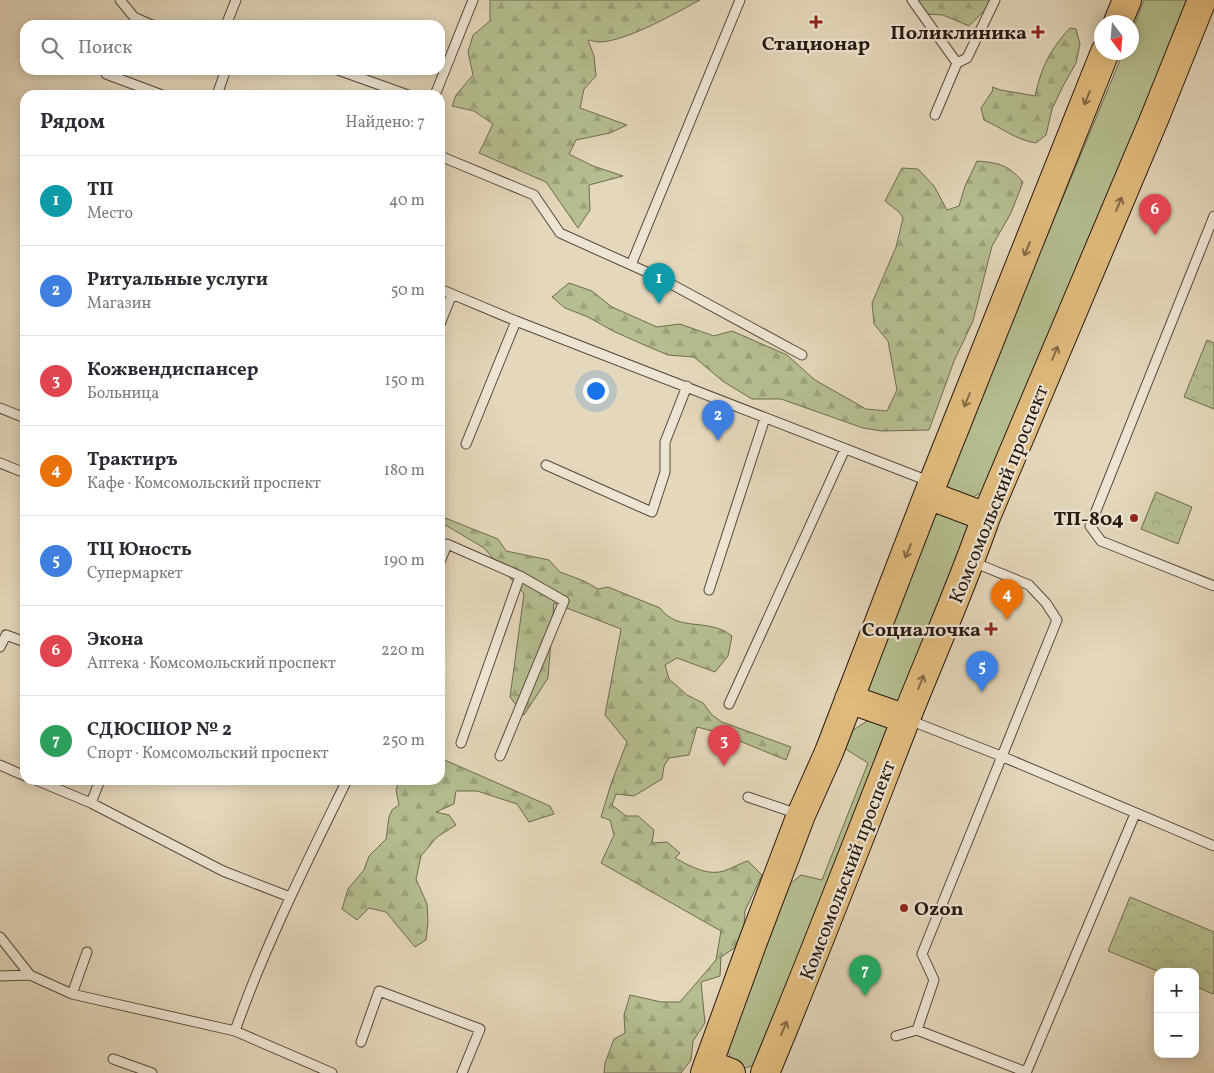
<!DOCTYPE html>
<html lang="ru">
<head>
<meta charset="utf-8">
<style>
	body { margin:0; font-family:Vollkorn,serif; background:#f7f7f7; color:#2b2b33 }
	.controls { position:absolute; right:15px; bottom:15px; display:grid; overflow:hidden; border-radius:10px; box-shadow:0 2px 12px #0003 }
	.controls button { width:45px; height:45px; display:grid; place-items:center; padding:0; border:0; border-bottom:1px solid #e1e1e2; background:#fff; color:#2b2b33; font:25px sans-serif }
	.compass { position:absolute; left:1094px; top:15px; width:45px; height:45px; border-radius:50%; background:#fff; box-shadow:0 2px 12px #0003; rotate:164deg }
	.you { position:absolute; left:595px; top:390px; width:18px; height:18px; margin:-12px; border:4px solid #fff; border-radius:50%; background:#1a73e8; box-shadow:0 0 0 8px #1a73e833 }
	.badge { display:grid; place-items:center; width:32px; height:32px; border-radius:50%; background:#b45309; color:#fff; font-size:16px; font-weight:700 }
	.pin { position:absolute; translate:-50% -41px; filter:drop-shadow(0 1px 2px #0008) }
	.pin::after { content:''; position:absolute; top:26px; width:18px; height:15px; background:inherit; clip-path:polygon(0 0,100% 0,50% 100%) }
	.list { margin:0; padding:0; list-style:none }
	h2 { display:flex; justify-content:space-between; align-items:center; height:65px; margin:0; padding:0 20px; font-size:21px }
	h2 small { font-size:16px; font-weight:400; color:#7c7c81 }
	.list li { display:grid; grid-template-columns:32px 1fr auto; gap:15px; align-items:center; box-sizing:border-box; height:90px; padding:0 20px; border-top:1px solid #e1e1e2 }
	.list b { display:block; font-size:19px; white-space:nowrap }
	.list p { margin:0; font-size:16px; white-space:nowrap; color:#7c7c81 }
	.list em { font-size:16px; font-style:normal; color:#7c7c81 }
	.icon { flex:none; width:28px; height:28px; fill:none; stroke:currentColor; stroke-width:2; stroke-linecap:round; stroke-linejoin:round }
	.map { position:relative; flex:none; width:1214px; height:1073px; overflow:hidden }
	.search { position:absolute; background:#fff; box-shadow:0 2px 12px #0003; left:20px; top:20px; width:425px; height:55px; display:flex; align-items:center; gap:12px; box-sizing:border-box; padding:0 18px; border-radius:15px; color:#7c7c81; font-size:19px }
	.panel { position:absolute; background:#fff; box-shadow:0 2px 12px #0003; left:20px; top:90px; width:425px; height:695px; border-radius:15px }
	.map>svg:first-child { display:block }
</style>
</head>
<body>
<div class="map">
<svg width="1214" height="1073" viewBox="0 0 1214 1073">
	<defs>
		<pattern id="forest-firs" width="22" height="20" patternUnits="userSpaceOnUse" patternTransform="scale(1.25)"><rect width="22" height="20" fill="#b5be90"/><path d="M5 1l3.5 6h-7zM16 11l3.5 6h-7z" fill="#9ca37b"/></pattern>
		<pattern id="park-crowns" width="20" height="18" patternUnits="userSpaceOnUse" patternTransform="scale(1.25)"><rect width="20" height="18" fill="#b5be90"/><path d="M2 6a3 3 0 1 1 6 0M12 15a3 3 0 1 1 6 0" fill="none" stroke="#9ca37b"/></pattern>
	</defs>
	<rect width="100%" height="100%" fill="#e4d7bb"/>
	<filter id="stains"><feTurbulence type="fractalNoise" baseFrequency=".004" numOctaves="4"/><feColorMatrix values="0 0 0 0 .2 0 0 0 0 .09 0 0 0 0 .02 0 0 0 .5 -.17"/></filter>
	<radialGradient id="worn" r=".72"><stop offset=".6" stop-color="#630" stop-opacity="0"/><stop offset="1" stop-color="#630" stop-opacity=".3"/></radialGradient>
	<path fill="#b5be90" stroke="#6e6b50" d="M1144 0H1190L990 488 973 497 948 491 944 483 1123 53 1132 52V31Z
		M946 512 971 525 902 701 893 707 867 693 866 685 922 540 936 515Z
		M867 721H877L890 725 889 738 754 1065 745 1068 731 1060 728 1050V1034L790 884 801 875 822 880 868 763 844 748 850 732Z"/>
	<path fill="url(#forest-firs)" stroke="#6e6b50" d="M490 0H700C676 13 625 42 599 42 595 42 591 40 588 40L594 56 596 76 584 89 580 108 627 125 610 133 576 140 569 154 593 166 623 176 589 185 590 210 578 228 546 182 479 153 493 124 474 111 452 106 456 95 473 75 468 52 473 35 490 21Z
		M917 0H995L969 26 943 15 927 14Z
		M1070 28 1076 29 1080 44 1076 63 1062 88 1052 109 1046 135 1036 143C1016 140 1002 128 984 120L981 108 993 90 992 87 1001 90 1035 96C1042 66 1049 51 1070 28Z
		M977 161C1000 163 1008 165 1023 182L1011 213 992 246 973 321 954 361 929 430 882 431 863 428 781 399H752L724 382 694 357 668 355 642 344 613 331 588 317 565 308 552 297 569 283 592 291 612 307 657 327 680 324 714 336 732 331 787 355 815 380 866 409 887 411 897 390 888 341 874 324 872 303 896 247 903 218 899 212 885 201 902 168 918 169 934 186 947 210 959 206 965 186Z
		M440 516 498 539 506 551 549 560 560 572 584 581 598 589 608 587 660 608C678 633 709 617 732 636L728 656 715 672 677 658 665 665 669 679 687 695 703 703 712 715 722 722 791 747 786 760 720 733 697 727 689 755 669 758 664 766 662 779 634 796 616 794 612 805 626 816H638L654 830 652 843 667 842 680 853 675 858C692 867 710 878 729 869 736 866 741 863 748 861L762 875 745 911 744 926 736 947 721 957 720 976 701 982 705 1023 693 1041 691 1060 681 1073H604L605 1063 614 1039 625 1033 624 1015 630 995 661 1002H680L716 960 721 931 601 863 614 835 610 820 601 817 611 784 627 742 605 715 621 629 554 603 548 678 524 715 510 697 524 594 484 548 442 523 440 527Z
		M440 758 550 806 554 814 529 822 517 804 477 791H456L454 804 436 812 449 815 456 825 437 837 421 856 416 879 427 904 428 921 426 940 415 947 386 912 369 908 357 920 342 909 348 889 364 870 369 856 386 839 389 817 392 810 399 805 396 790 399 780H440Z"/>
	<path fill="url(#park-crowns)" stroke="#6e6b50" d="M1207 340 1214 343V409L1184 397Z
		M1156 492 1192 507 1178 544 1141 529Z
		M1130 897 1214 932V990L1213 994 1195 986V972H1160L1108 951Z"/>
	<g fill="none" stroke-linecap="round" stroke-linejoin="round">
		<g stroke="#56483c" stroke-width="11">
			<path id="service" d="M120 0 134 17 152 25
				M912 0 957 63
				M226 25 236 0
				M338 70 408 95
				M106 74 162 95
				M217 95 225 72 224 70
				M435 95 473 0
				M935 115 957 63 967 58 995 0
				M440 156 534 195 560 233 631 265 740 0
				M1214 216 1090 526 1101 541 1214 586
				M631 265 660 278 802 355
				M440 289 516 321 931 482
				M440 324 452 294
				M0 408 25 418
				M466 444 516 321
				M0 463 25 473
				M546 465 652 512 665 472V442L687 386
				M440 562 447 544 520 576 461 743
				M709 590 765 418
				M0 647 6 635 25 642
				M729 704 845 449
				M909 720 1001 756 1214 846
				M500 756 564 601 520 576
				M0 765 25 776
				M36 780 91 803 223 871 290 897
				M748 797 798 814
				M91 803 100 780
				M0 937 30 975
				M0 976 30 975 72 994 235 1031 332 1073
				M72 994 87 952
				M917 1030 934 980 922 954 1057 620 1046 603 1029 585 973 562
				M235 1031C265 945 307 862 347 780
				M896 1036 917 1030 1026 1072
				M361 1042 379 991 480 1029 462 1073
				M113 1059 152 1073
				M1026 1073 1135 814"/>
		</g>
		<g stroke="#261811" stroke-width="30">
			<path id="primary" d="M1118 22 1127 0
				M928 495 986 517
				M849 699 906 719
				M708 1064 731 1073
				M705 1073 752 944 801 815 829 752 928 495 1105 52
				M765 1073C814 956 859 839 905 721 932 653 962 586 986 517L1155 117 1202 0"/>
		</g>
		<use href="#service" stroke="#ede5d3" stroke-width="9"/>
		<use href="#primary" stroke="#e2bc7e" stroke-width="28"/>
	</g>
	<defs><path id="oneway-shaft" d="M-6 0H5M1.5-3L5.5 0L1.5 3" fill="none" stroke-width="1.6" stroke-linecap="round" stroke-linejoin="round" transform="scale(1.25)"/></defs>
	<g stroke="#846a48">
		<use href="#oneway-shaft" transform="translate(1087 98) rotate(112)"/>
		<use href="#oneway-shaft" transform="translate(1119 204) rotate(-67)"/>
		<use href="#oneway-shaft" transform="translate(1027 249) rotate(112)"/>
		<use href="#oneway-shaft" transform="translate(1055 353) rotate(-67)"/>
		<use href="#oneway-shaft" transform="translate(967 400) rotate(112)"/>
		<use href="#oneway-shaft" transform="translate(908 551) rotate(112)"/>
		<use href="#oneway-shaft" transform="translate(921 682) rotate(-68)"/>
		<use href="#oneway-shaft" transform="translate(784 1028) rotate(-67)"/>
	</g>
	<g fill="#8f2418" stroke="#ede5d3" stroke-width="2">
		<path d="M813.5 14.5h5v5h5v5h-5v5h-5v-5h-5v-5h5z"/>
		<path d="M1035.5 24.5h5v5h5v5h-5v5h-5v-5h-5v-5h5z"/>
		<circle cx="1134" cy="518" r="5"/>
		<path d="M988.5 621.5h5v5h5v5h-5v5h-5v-5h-5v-5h5z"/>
		<circle cx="904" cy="908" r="5"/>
	</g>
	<g text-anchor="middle" stroke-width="4.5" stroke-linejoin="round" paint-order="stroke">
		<g font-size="20" font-weight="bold" fill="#261811" stroke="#ede5d3" text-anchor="end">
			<text x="1027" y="39">Поликлиника</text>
			<text x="816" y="50" text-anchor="middle">Стационар</text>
			<text x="1124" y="525">ТП-804</text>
			<text x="981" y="636">Социалочка</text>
			<text x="914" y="915" text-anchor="start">Ozon</text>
		</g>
		<g font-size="20" fill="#261811" stroke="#ede5d3">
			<text transform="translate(998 494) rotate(-68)" y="7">Комсомольский проспект</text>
			<text transform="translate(847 870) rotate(-69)" y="7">Комсомольский проспект</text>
		</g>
	</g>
	<rect width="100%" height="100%" filter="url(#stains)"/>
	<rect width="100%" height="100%" fill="url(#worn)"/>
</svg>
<div class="controls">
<button>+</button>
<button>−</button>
</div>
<svg class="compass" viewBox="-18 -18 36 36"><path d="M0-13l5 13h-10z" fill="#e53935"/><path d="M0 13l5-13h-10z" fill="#7c7c81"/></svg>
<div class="you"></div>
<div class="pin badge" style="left:659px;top:304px;background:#0f9aa8">1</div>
<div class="pin badge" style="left:718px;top:441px;background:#3f7fe0">2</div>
<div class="pin badge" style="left:724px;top:766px;background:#e0444e">3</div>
<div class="pin badge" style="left:1007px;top:620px;background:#e8710a">4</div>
<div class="pin badge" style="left:982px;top:692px;background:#3f7fe0">5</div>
<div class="pin badge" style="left:1155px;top:235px;background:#e0444e">6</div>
<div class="pin badge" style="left:865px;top:996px;background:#2e9e5b">7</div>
<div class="search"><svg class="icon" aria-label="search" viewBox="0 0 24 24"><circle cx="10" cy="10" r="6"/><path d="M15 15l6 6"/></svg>Поиск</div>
<section class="panel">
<h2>Рядом<small>Найдено: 7</small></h2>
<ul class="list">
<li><span class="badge" style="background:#0f9aa8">1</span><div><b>ТП</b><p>Место</p></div><em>40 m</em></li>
<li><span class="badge" style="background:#3f7fe0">2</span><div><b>Ритуальные услуги</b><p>Магазин</p></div><em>50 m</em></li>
<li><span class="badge" style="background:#e0444e">3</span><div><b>Кожвендиспансер</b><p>Больница</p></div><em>150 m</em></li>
<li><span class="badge" style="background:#e8710a">4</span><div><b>Трактиръ</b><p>Кафе · Комсомольский проспект</p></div><em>180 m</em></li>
<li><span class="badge" style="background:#3f7fe0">5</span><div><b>ТЦ Юность</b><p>Супермаркет</p></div><em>190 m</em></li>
<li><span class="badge" style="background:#e0444e">6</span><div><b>Экона</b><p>Аптека · Комсомольский проспект</p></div><em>220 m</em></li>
<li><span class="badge" style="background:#2e9e5b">7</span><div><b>СДЮСШОР № 2</b><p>Спорт · Комсомольский проспект</p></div><em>250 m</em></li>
</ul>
</section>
</div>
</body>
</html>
